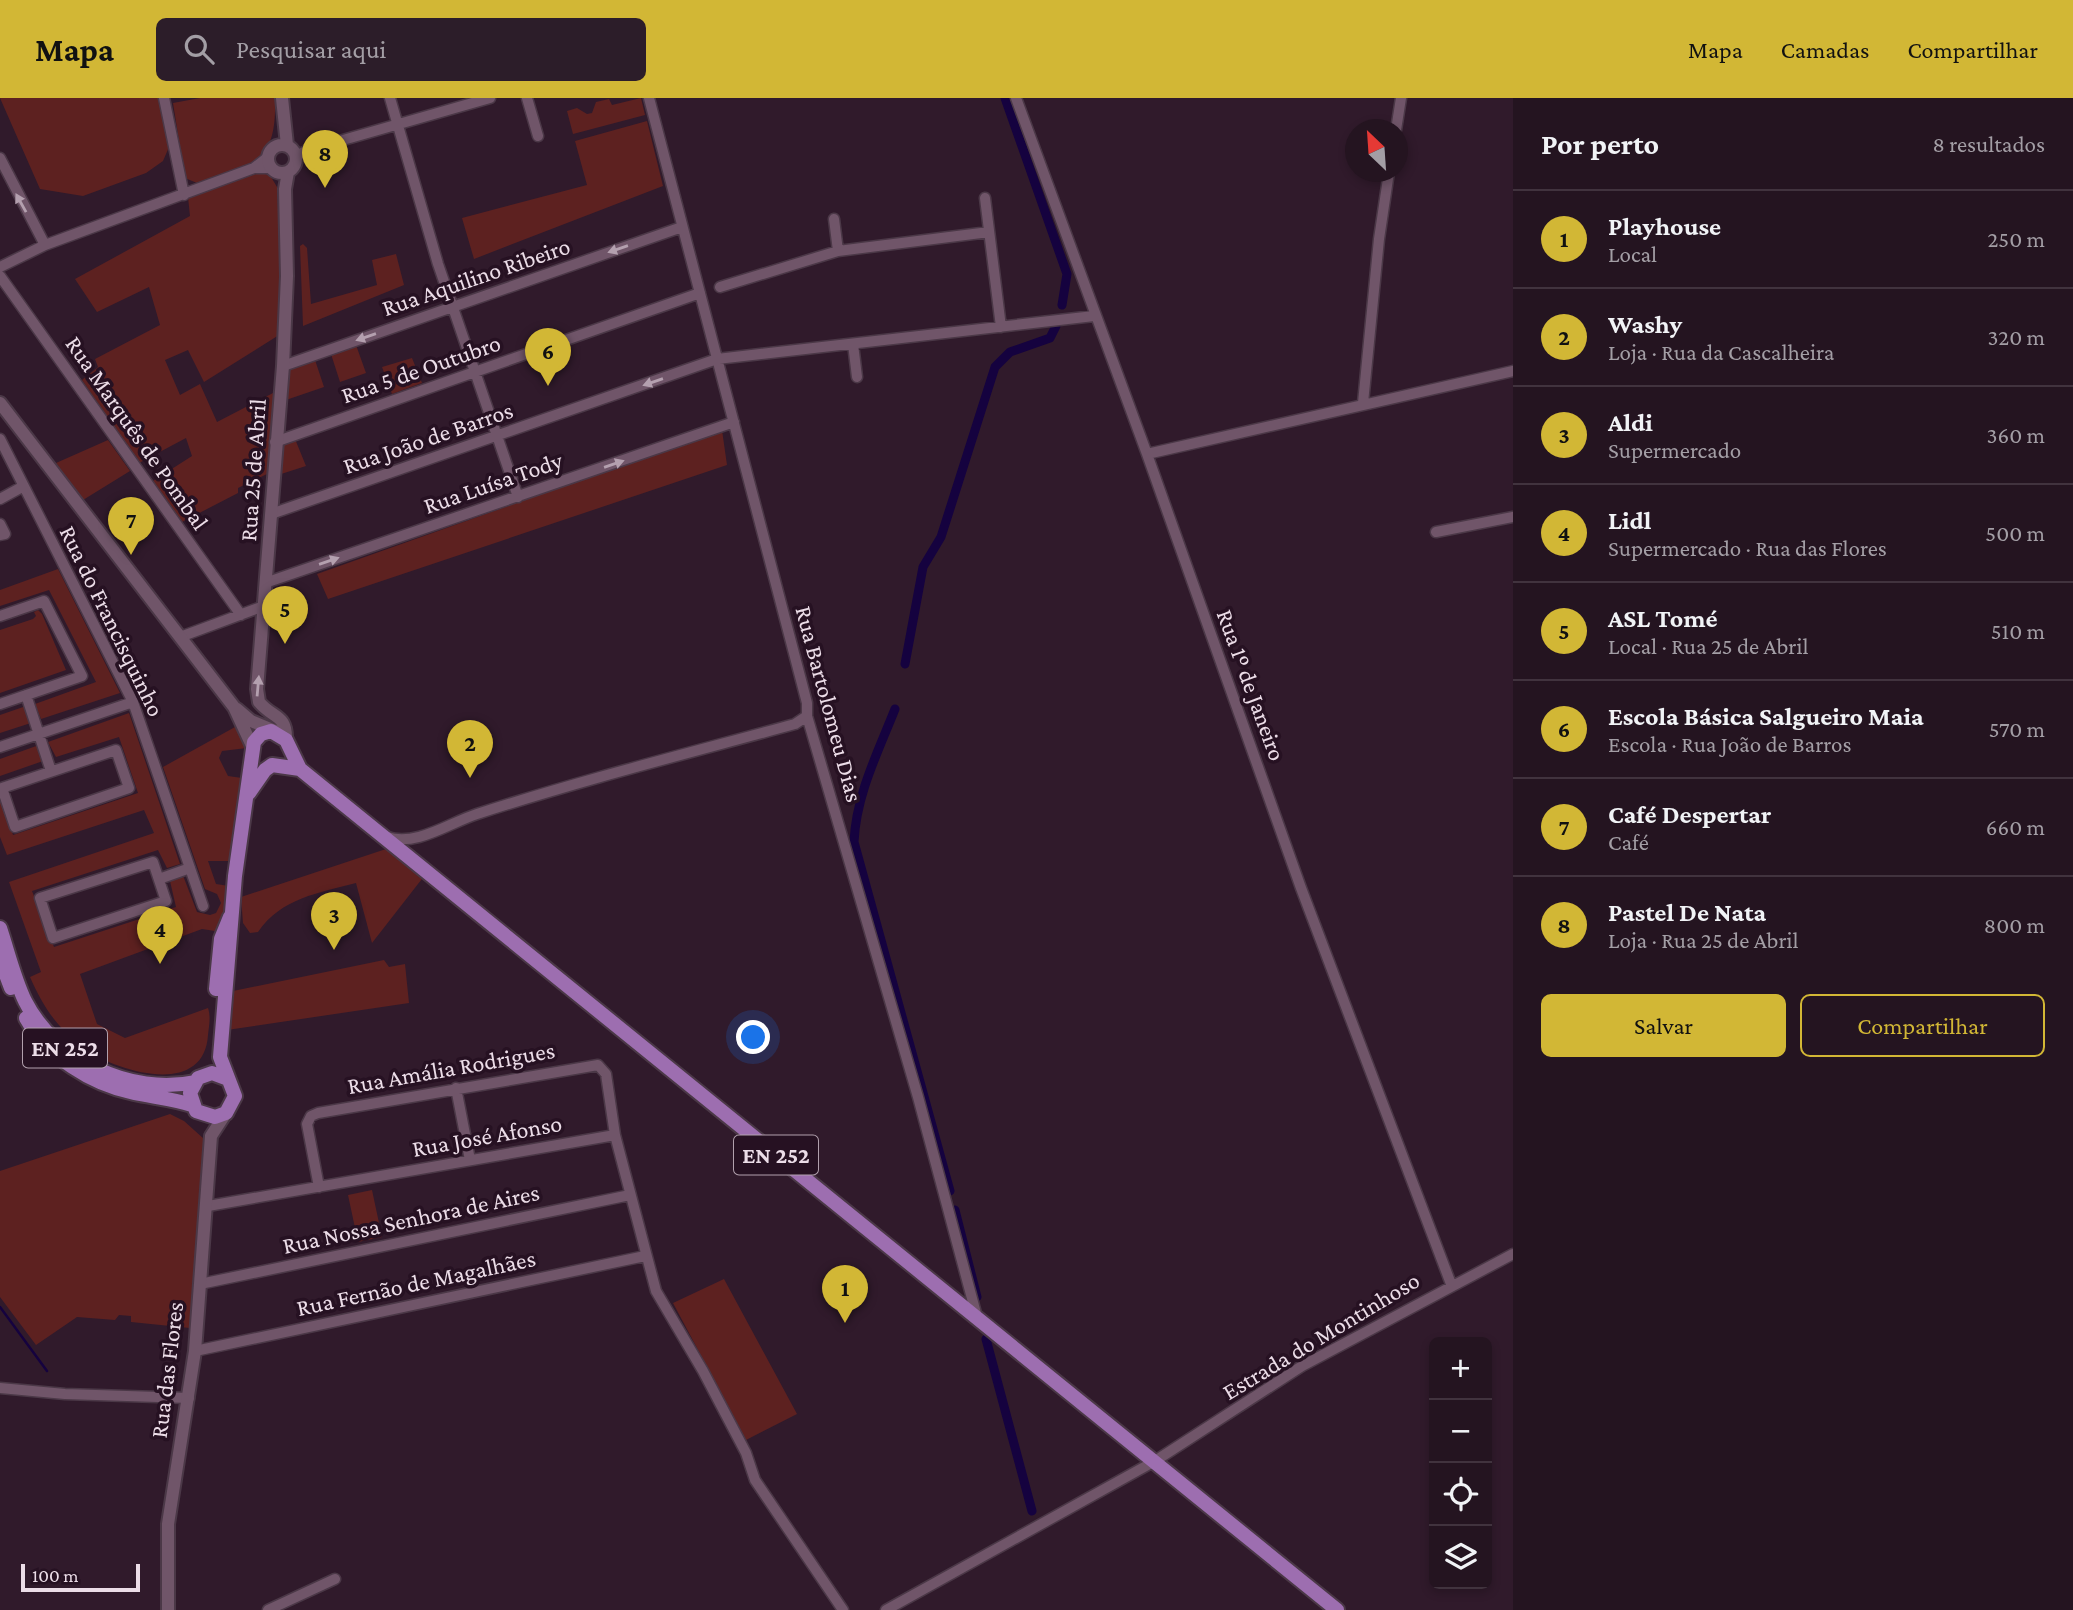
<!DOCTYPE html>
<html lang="pt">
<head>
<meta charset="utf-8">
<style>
	body { margin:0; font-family:"Crimson Pro",serif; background:#2c1d29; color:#f1f3f6 }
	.controls { position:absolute; right:21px; bottom:21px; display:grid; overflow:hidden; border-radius:10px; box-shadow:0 4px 10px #0003 }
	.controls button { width:63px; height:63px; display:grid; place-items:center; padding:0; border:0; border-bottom:2px solid #41333e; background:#241420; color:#f1f3f6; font:35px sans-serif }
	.compass { position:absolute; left:1345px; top:21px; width:63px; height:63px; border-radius:50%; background:#241420; box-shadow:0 4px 10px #0003; rotate:335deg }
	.scale { position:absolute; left:21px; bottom:18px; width:119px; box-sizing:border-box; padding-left:7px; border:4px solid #ecdde8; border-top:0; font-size:19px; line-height:24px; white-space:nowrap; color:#ecdde8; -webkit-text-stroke:5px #261122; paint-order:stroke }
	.you { position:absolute; left:754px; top:940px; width:24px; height:24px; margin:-18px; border:5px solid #fff; border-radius:50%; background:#1a73e8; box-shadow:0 0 0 10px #1a73e833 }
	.badge { display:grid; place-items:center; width:46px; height:46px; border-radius:50%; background:#d2b735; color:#111; font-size:23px; font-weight:700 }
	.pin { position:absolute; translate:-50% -58px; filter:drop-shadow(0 2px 4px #0008) }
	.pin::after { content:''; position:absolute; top:37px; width:24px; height:21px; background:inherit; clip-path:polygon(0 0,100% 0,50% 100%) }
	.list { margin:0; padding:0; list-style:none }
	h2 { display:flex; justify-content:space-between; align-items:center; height:91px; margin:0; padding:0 28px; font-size:30px }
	h2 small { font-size:23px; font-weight:400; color:#a39ea5 }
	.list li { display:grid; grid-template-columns:46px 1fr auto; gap:21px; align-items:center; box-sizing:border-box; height:98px; padding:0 28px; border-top:2px solid #41333e }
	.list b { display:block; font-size:26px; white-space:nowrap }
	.list p { margin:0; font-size:23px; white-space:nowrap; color:#a39ea5 }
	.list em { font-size:23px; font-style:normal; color:#a39ea5 }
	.actions { display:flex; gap:14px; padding:21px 28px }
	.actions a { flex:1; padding:16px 0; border:2px solid #d2b735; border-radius:10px; text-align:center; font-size:24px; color:#d2b735 }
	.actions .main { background:#d2b735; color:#111 }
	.icon { flex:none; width:38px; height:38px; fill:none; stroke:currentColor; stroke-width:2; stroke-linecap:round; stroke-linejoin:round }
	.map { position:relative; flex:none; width:1513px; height:1512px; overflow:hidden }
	header { display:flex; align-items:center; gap:42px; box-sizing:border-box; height:98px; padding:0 35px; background:#d2b735; color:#111 }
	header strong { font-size:33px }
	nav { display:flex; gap:38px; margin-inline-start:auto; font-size:24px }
	.search { width:490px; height:63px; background:#2c1d29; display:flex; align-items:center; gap:18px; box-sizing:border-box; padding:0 24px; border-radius:10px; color:#a39ea5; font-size:26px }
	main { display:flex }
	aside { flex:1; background:#241420 }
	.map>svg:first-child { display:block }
</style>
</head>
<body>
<header>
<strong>Mapa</strong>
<div class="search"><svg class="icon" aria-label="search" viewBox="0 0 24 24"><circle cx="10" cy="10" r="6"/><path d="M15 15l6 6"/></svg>Pesquisar aqui</div>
<nav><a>Mapa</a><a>Camadas</a><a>Compartilhar</a></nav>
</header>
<main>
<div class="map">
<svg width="1513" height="1512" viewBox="0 0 1513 1512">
	<rect width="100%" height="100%" fill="#301a2b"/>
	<path fill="#5d2120" d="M0 0H158L169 49 163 63 146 75 83 98 40 91Z
		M200 0H275C277 68 253 64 197 85L185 80 173 5Z
		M641 0 645 17 573 36 567 13 577 10 587 16 592 15 596 4 609 1 612 7Z
		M647 23 663 88 474 161 462 120 587 87 575 43Z
		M262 74 271 79 277 89 282 199 279 237 204 284 188 252 165 262 180 297 200 286 217 324 275 294 267 376 238 390V395L180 425 153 383 192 358 186 340 139 365 82 282 98 269 95 261 160 227 149 189 97 214 75 181 190 118 188 99Z
		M303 146 307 150 311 206 377 187 372 162 396 156 404 187 303 228 300 148Z
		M356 247 366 275 340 284 331 256Z
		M412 260 422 285 392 296 382 269Z
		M315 262 324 289 286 302 289 272Z
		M722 332 727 367 328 501 317 476Z
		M295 341 306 368 278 377 281 349Z
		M108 342 130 373 83 402 56 365Z
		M58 471 120 595 41 621 35 606 96 584 49 492 0 508V492Z
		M38 512 42 516 66 572 0 595V532L33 521 36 518 34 514Z
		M26 608 34 624 0 635V617Z
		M129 615 180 766 167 770 158 752 32 793 54 849 176 809 170 783 182 775 197 814 210 817 216 815 221 805 217 796 205 791 163 669 235 629 247 650 222 653 219 660 228 678 242 680 232 763H208L216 786 229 788 226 812 215 833 202 831 80 876 97 926 125 940 208 910C211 919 209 928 208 937 204 1000 118 974 85 951 58 931 43 909 30 879L41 874 9 784 154 735 144 712 7 757 0 739V696L13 737 138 695 119 639 56 659 48 644Z
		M39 647 46 662 0 678V661Z
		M386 751 425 777 372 845 356 785C319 795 281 800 258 834L250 835 243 825 241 799Z
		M384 862 389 869 405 866 409 905 227 932 233 893Z
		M170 1016 184 1023 204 1041 190 1230 131 1224V1218L119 1217 115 1222 77 1219 36 1247 0 1199V1073Z
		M372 1092 382 1139 358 1144 348 1097Z
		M724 1181 797 1316 746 1342 673 1205Z"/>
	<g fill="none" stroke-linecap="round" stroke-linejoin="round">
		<path stroke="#15023f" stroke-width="2.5" d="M0 1209 47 1273"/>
		<path stroke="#15023f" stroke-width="9" d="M1005 0 1067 176 1062 207
			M905 566 923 469 941 439 995 269 1010 254 1050 240 1056 228
			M895 611C878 654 856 697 854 744L950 1093
			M955 1112 977 1199
			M986 1241 1032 1413"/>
		<g stroke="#4b3847" stroke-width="13">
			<path id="street" d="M164 0 184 97
				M390 0 438 166 518 399
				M527 0 538 38
				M649 0 807 605V618L918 999 977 1219
				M1016 0 1147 356 1301 790 1451 1186
				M1396 32 1401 0
				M296 58 308 52 490 0
				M0 60 45 147
				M254 70H271
				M985 100 1001 229
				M834 121 838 153
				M0 169 45 147 254 70 268 59
				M0 178 241 517
				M720 189 838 153 989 134
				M853 246 857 279
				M283 268 682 129
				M1363 305 1379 141 1389 74
				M0 341 133 604 203 808
				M275 344 700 195
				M1147 356 1513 273
				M0 401 22 389
				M271 416 717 261 1094 218
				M0 426 5 436 0 437
				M1436 434 1513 419
				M265 485 734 324
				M0 518 44 503 82 578 0 606
				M180 539 264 508
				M26 597 51 673
				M0 649 133 604
				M116 652 129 690 15 729 2 690Z
				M387 739C416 749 449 725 477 716 582 682 689 655 795 626L807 618
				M153 764 166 803 53 840 40 800Z
				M159 781 190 770
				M456 990 470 1062
				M319 1089 307 1026 311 1018 318 1015 598 967 606 976 615 1037 656 1193 703 1273 746 1355 755 1382 843 1512
				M208 1108 615 1037
				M200 1186 630 1097
				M195 1253 645 1158
				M0 1290 65 1296 189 1300
				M268 1512 335 1481
				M886 1512 1155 1363 1302 1268 1513 1156"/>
		</g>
		<g stroke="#4b3847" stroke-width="16">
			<path id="secondary" d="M282 0 287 47
				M268 61a14 14 0 1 1 28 0a14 14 0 1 1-28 0Z
				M0 305 234 609 253 650
				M237 611 251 623 275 633
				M286 642C287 616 273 621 259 604L257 591 283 268 287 178 285 91 288 74
				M168 1512V1426L195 1253 211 1038 226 1015"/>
		</g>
		<g stroke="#4b3847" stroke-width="18">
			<path id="primary" d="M249 695 265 672 272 667 300 671
				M0 830C8 854 14 880 25 903 55 962 131 998 195 984
				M0 861 11 890
				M216 891 221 841 230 819
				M26 920C48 959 91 986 134 995 153 999 173 1001 192 1007
				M228 981 212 975 198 980 190 995 196 1013 215 1019 226 1015 235 998 220 959 235 778 254 644 261 636 271 633 286 642 300 671 1337 1512"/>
		</g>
		<use href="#street" stroke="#705569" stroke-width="10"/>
		<use href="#secondary" stroke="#705569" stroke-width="12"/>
		<use href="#primary" stroke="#9d6eb0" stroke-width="14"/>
	</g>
	<defs><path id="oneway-solid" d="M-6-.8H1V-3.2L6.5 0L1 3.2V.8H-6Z" transform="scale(1.75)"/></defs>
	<g fill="#b4a0af">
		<use href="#oneway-solid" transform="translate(21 105) rotate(-119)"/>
		<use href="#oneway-solid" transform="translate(618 151) rotate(161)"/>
		<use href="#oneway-solid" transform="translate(366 239) rotate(161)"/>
		<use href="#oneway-solid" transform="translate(653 284) rotate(161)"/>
		<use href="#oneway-solid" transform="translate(614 366) rotate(-19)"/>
		<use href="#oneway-solid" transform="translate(329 463) rotate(-19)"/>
		<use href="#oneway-solid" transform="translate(258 588) rotate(-85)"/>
	</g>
	<g text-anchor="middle" stroke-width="7" stroke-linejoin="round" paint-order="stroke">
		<g fill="#261122" stroke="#b1a0ad" stroke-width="2">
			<rect x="23" y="930.5" width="84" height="39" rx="5"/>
			<rect x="734" y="1037.5" width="84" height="39" rx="5"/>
		</g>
		<g font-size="23" font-weight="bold" fill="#ecdde8">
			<text x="65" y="958">EN 252</text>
			<text x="776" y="1065">EN 252</text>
		</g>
		<g font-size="24" fill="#ecdde8" stroke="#261122">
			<text transform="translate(476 179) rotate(-19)" y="8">Rua Aquilino Ribeiro</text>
			<text transform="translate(421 271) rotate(-19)" y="8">Rua 5 de Outubro</text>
			<text transform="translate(137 335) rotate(55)" y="8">Rua Marquês de Pombal</text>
			<text transform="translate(428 340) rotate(-19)" y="8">Rua João de Barros</text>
			<text transform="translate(253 372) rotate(-86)" y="8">Rua 25 de Abril</text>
			<text transform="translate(493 385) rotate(-19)" y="8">Rua Luísa Tody</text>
			<text transform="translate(112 523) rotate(64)" y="8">Rua do Francisquinho</text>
			<text transform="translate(1251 587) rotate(70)" y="8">Rua 1º de Janeiro</text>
			<text transform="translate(829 606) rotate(75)" y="8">Rua Bartolomeu Dias</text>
			<text transform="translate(451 970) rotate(-10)" y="8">Rua Amália Rodrigues</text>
			<text transform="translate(487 1038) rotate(-10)" y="8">Rua José Afonso</text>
			<text transform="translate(411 1121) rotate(-12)" y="8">Rua Nossa Senhora de Aires</text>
			<text transform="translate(416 1185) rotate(-12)" y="8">Rua Fernão de Magalhães</text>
			<text transform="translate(1321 1238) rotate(-31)" y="8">Estrada do Montinhoso</text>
			<text transform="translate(167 1272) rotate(-83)" y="8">Rua das Flores</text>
		</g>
	</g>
</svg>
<div class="controls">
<button>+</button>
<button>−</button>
<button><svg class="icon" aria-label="locate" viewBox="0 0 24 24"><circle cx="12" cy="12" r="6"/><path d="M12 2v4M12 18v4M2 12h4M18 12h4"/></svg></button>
<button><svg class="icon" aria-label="layers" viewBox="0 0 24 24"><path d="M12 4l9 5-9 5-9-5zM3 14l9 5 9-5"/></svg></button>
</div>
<svg class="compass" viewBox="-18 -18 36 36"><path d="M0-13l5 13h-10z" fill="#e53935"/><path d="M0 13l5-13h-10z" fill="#a39ea5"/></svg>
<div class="scale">100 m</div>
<div class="you"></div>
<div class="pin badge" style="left:845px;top:1225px">1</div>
<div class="pin badge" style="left:470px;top:680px">2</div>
<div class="pin badge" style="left:334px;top:852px">3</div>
<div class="pin badge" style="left:160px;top:866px">4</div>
<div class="pin badge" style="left:285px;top:546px">5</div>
<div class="pin badge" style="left:548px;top:288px">6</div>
<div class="pin badge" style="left:131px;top:457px">7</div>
<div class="pin badge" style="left:325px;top:90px">8</div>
</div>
<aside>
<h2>Por perto<small>8 resultados</small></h2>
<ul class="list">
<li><span class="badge">1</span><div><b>Playhouse</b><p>Local</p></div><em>250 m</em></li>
<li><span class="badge">2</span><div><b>Washy</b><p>Loja · Rua da Cascalheira</p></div><em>320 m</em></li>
<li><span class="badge">3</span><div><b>Aldi</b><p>Supermercado</p></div><em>360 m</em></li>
<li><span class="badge">4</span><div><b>Lidl</b><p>Supermercado · Rua das Flores</p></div><em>500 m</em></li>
<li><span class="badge">5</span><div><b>ASL Tomé</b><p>Local · Rua 25 de Abril</p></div><em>510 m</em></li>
<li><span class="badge">6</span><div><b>Escola Básica Salgueiro Maia</b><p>Escola · Rua João de Barros</p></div><em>570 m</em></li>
<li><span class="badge">7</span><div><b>Café Despertar</b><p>Café</p></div><em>660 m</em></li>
<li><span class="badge">8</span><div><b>Pastel De Nata</b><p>Loja · Rua 25 de Abril</p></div><em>800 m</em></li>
</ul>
<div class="actions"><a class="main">Salvar</a><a>Compartilhar</a></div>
</aside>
</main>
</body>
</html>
